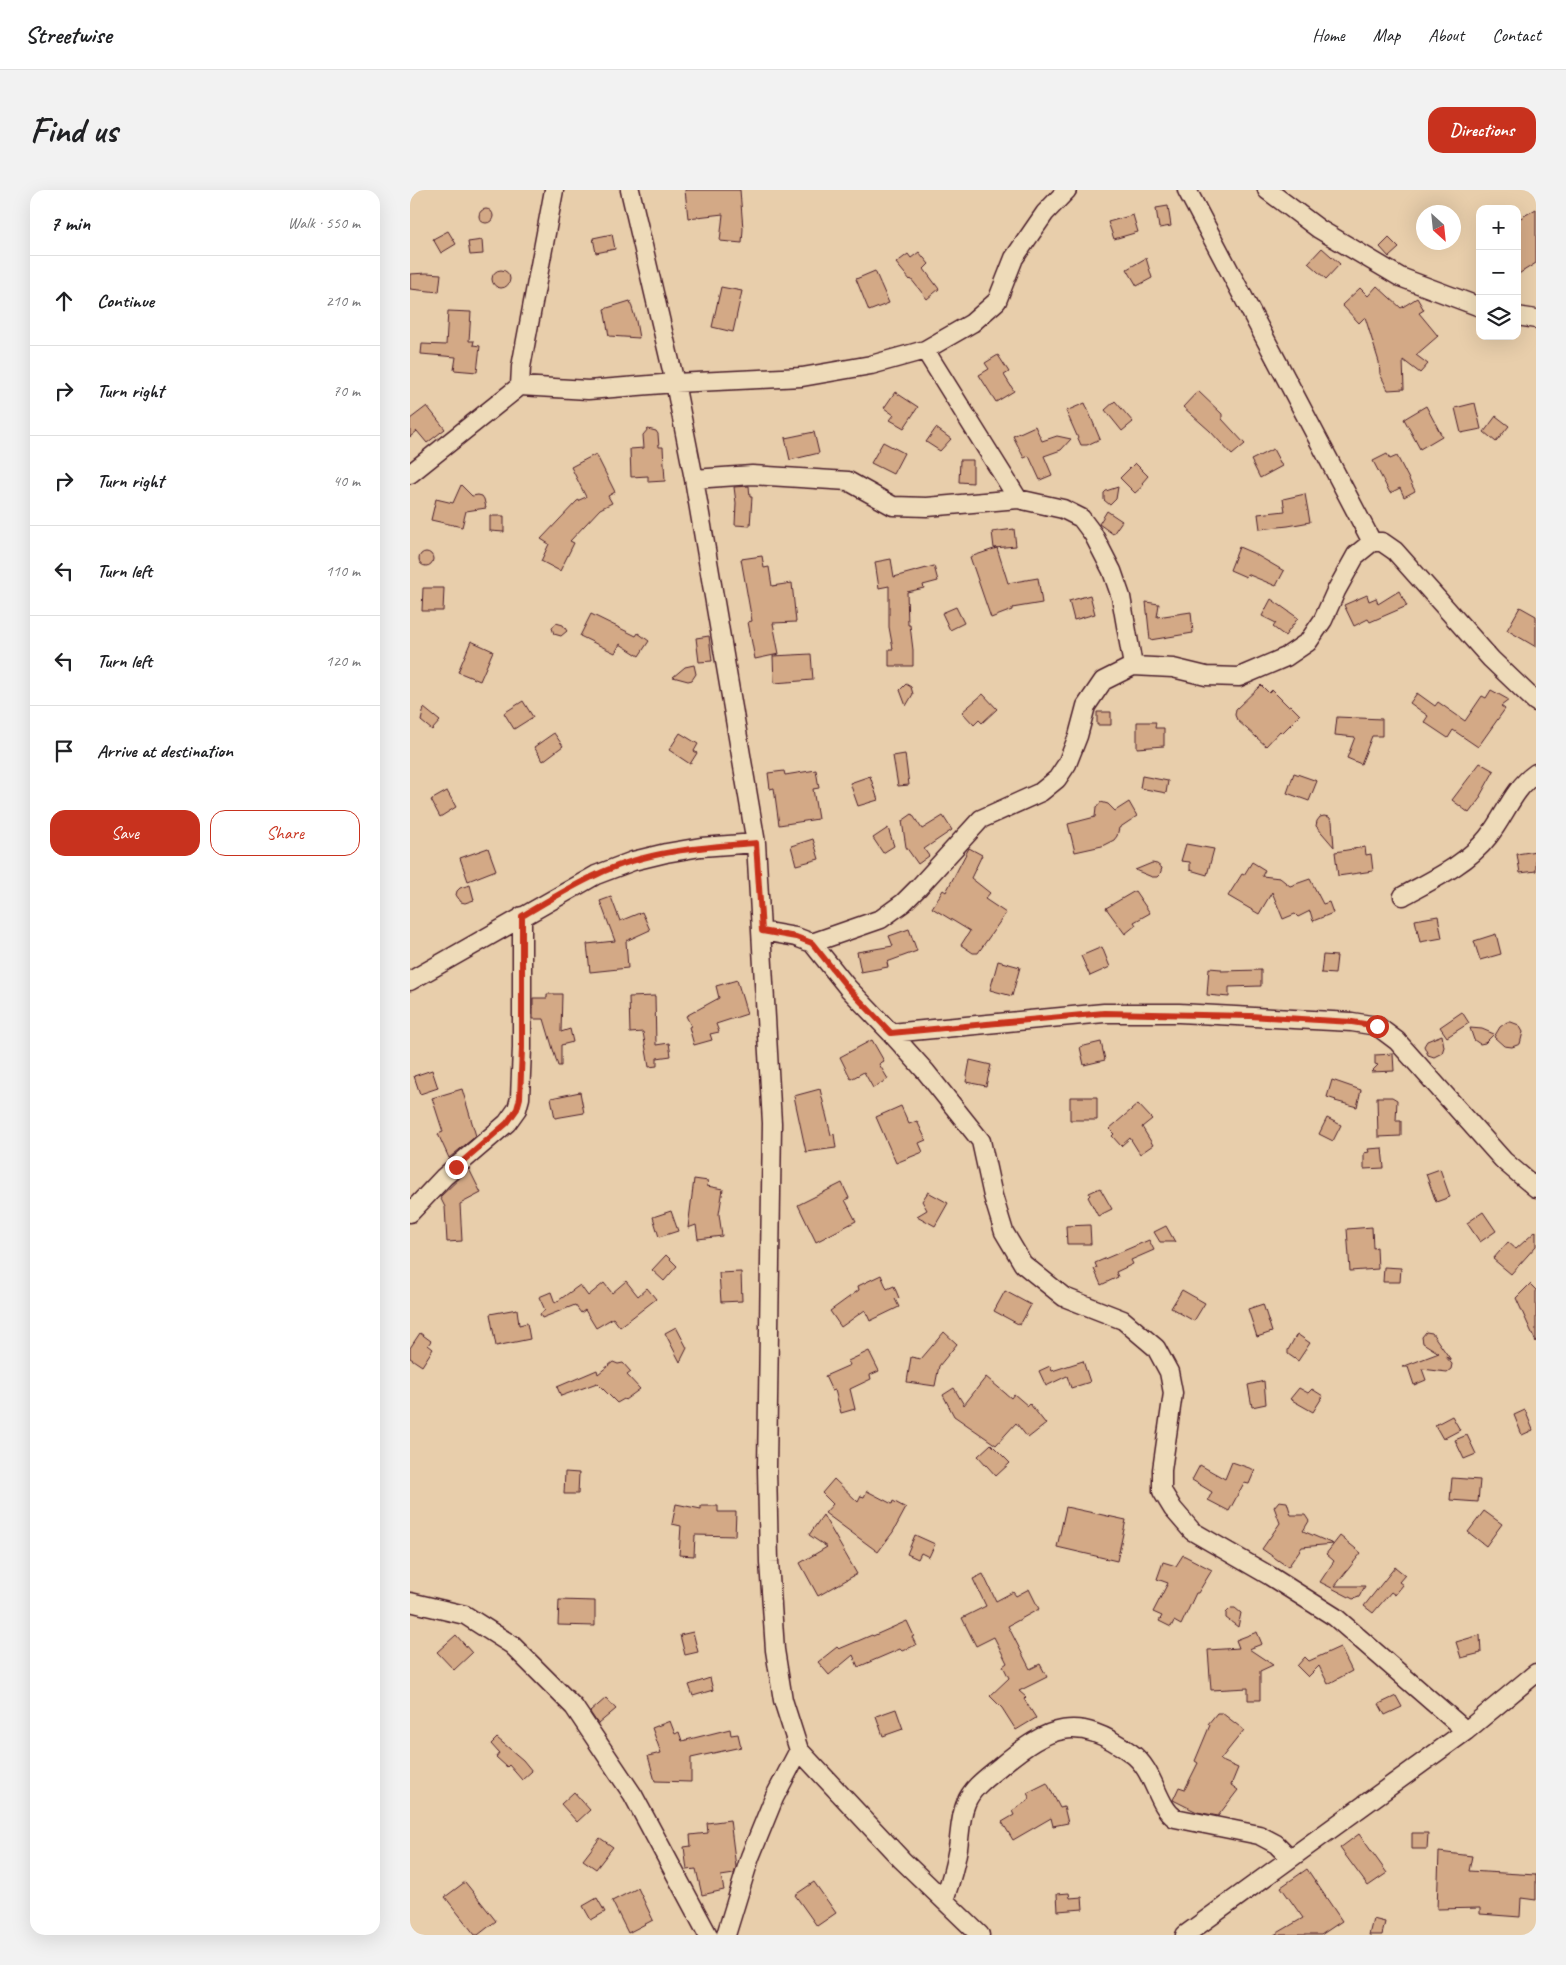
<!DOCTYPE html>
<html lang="en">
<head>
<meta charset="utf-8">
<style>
	body { margin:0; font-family:Caveat,sans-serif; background:#f2f2f2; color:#202124 }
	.controls { position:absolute; right:15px; top:15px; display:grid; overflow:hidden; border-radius:10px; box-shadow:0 5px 20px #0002 }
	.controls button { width:45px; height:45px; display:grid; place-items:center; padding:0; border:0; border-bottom:1px solid #e0e0e0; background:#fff; color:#202124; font:25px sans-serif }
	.compass { position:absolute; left:1006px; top:15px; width:45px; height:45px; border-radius:50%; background:#fff; box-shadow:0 5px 20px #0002; rotate:153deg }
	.stop { position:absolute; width:15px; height:15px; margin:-11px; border:4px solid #c8321e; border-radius:50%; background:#fff }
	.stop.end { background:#c8321e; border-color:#fff; box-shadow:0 1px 5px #0008 }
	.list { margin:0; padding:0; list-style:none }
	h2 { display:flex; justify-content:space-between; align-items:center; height:65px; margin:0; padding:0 20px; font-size:21px }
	h2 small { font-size:16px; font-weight:400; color:#757577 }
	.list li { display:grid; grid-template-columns:32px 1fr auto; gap:15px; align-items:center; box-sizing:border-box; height:90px; padding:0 20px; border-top:1px solid #e0e0e0 }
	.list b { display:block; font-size:19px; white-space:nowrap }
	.list em { font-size:16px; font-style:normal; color:#757577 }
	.actions { display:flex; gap:10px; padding:15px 20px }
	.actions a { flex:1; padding:11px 0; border:1px solid #c8321e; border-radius:15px; text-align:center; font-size:18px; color:#c8321e }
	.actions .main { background:#c8321e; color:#fff }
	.icon { flex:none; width:28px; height:28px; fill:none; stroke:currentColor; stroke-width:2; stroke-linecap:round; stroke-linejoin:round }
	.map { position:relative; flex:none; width:1126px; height:1745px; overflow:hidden; border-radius:15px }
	header { display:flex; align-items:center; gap:30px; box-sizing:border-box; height:70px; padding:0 25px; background:#fff; border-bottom:1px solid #e0e0e0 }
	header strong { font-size:24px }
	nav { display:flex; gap:28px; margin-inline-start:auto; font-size:18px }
	.intro { display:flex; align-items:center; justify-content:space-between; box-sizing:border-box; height:120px; padding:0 30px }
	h1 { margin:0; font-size:35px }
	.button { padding:12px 22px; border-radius:15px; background:#c8321e; color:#fff; font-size:18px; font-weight:700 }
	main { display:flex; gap:30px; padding:0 30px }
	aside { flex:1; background:#fff; border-radius:15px; box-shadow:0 5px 20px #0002 }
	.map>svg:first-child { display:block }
</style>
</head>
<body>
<header>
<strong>Streetwise</strong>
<nav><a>Home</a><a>Map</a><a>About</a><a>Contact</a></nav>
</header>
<div class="intro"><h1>Find us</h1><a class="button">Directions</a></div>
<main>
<aside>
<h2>7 min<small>Walk · 550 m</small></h2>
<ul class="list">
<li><svg class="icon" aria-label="ahead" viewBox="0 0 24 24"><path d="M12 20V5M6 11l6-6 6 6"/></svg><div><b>Continue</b></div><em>210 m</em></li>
<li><svg class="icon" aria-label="right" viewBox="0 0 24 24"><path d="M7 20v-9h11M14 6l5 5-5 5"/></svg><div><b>Turn right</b></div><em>70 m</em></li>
<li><svg class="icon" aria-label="right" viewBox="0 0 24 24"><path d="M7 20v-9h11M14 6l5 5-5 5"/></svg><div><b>Turn right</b></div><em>40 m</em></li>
<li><svg class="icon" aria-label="left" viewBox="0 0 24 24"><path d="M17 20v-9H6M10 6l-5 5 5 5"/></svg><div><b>Turn left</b></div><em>110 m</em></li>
<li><svg class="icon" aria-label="left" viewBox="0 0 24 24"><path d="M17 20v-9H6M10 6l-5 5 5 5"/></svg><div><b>Turn left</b></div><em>120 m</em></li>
<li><svg class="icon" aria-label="arrive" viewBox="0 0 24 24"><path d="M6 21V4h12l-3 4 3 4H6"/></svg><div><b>Arrive at destination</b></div></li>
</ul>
<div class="actions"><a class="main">Save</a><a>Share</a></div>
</aside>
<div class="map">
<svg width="1126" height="1745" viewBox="0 0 1126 1745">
	<rect width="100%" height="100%" fill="#e8ceab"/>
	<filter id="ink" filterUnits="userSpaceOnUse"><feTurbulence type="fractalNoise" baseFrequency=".02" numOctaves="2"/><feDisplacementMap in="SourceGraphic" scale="10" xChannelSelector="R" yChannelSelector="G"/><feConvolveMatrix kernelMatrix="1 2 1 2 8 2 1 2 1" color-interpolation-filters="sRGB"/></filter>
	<g filter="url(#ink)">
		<path fill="#d3a986" stroke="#4a1f2b" d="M275 0H330L333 39 332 53 310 51 313 24 278 28Z
			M758 16 761 36 749 38 746 18Z
			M69 26a7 7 0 1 1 14 0a7 7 0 1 1-14 0Z
			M1126 19V73L1107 85V30Z
			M723 25 728 42 704 49 698 32Z
			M38 41 46 54 31 63 23 49Z
			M202 44 205 59 186 63 183 48Z
			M979 48 989 58 979 67 970 57Z
			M72 50 73 64 60 65 58 52Z
			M912 58 930 74 916 89 898 73Z
			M509 62 519 74 514 79 529 99 517 109 501 89 500 90 486 73 498 64 501 68Z
			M736 68 742 88 727 96 717 79Z
			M82 89a9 9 0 1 1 18 0a9 9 0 1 1-18 0Z
			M465 81 479 113 459 121 446 89Z
			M17 83 31 84 29 102 0 99V84Z
			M967 96 991 118 1007 108 1014 120 1009 123 1028 146 1006 165 1018 174 1010 183 993 170 994 199 978 200 970 184 969 172 955 127 949 133 932 115 950 98 958 106Z
			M311 97 332 101 323 142 302 137Z
			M220 111 226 131 229 148 199 146 194 119Z
			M38 121 61 122 59 151H64L63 155 70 156 67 182 44 180 46 167 11 164 12 154 36 155Z
			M588 165 599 182 594 185 604 201 586 212 569 185 579 179 575 173Z
			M788 201 812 224V229L835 254 822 265 800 241 773 217Z
			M485 202 508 217 494 238 480 230 484 225 474 218Z
			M705 211 723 232 712 241 695 220Z
			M675 213 690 249 677 255H671L656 221Z
			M1065 213 1071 239 1051 243 1045 218Z
			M17 216 35 239 17 253 7 241 0 247V229Z
			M1016 216 1032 246 1010 259 994 229Z
			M1086 226 1099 236 1086 252 1074 242Z
			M625 236 632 251 647 246 661 249 651 260 634 266 642 285 630 290 619 266 614 268 603 246Z
			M526 238 541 249 530 261 516 252Z
			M238 239 246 241 248 244 249 257H253L255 291 238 292V286L221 287 220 259 234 258 233 245Z
			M404 242 409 263 380 270 375 248Z
			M473 252 494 263 483 284 461 273Z
			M863 259 872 276 850 288 841 270Z
			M186 264 205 302 198 306 202 313 190 319 160 351 164 353 150 381 131 371 139 354 131 349 167 311 176 307 161 277Z
			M977 264 980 269 987 266 1005 301 994 307 990 298 980 303 963 271Z
			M550 270H563V293L549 292Z
			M725 273 738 286 732 293 734 295 725 303 710 288Z
			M51 295 62 306 68 305 72 306 74 309 76 318 56 321 52 337 21 330 26 309 43 313Z
			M339 296 340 307H342L340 336 325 335 326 313 324 297Z
			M708 297 706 309 700 315 694 310V303L696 301Z
			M895 304 900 332 878 336 850 339 848 324 875 321 873 309Z
			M697 321 712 331 703 344 689 334Z
			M80 326H94V342L80 341Z
			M604 339 606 356 584 358 582 342Z
			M829 357 843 363 874 381 866 396 837 384 836 387 820 380Z
			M587 358 598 393 628 388 632 413 602 418V420L581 428 560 367Z
			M9 369a7 7 0 1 1 14 0a7 7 0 1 1-14 0Z
			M352 366 354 378 359 377 362 396 382 393 386 432 363 433 369 464 345 469 338 432 342 431 331 369Z
			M481 369 484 387 524 376 528 391 513 395 514 398 497 402 498 435H500L503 460V476H479V459H483L479 437V396L469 398 465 372Z
			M13 398H34L33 421H12Z
			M989 401 997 416 960 432 958 429 944 436 934 415 957 405 959 411 966 408 968 414Z
			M680 405 685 424 664 430 659 411Z
			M861 409 888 428 875 446 863 437 866 433 852 426Z
			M736 412 749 414 747 427 781 422 783 443 740 450Z
			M546 417 554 433 540 440 532 423Z
			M1110 417 1126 426V457L1097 440Z
			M181 424 226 446 228 443 239 451 229 466 210 454 205 463 170 446Z
			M146 433 153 435 157 441 151 446 144 444 142 438Z
			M299 446 302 471 289 472 286 448Z
			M61 451 83 461 70 491 48 482Z
			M401 464 403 490 364 493 363 466Z
			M284 475 286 484 282 490 278 491 263 487 275 477Z
			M496 494 501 497 503 504 496 516 490 500Z
			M851 495 859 503 862 500 878 516 880 515 890 525 872 543 870 541 856 556 827 530 825 525 826 519Z
			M1081 500 1099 510 1091 516 1095 519 1068 557 1043 540 1038 548 1014 532 1018 526 1000 513 1007 503 1025 516 1028 512 1055 531 1072 506 1076 508Z
			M573 504 587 519 572 533 569 530 564 535 552 522Z
			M113 511 123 527 104 539 94 523Z
			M14 518 30 531 22 540 11 531Z
			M687 522H701V535H687Z
			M927 527 972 529V546H962L951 574 937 568 945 547 925 545Z
			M727 532H746L745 538H754V556L727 558Z
			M144 543 153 556 133 571 124 557Z
			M270 543 288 554 284 561 287 563 280 574 259 560Z
			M495 564 499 595 488 596 483 566Z
			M1070 573 1084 581 1070 606 1071 607 1059 623 1042 610Z
			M406 580 409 598 403 599 408 629 369 635 364 598 360 599 358 583 374 581 375 585Z
			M884 583 907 591 899 611 877 603Z
			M460 586 468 610 448 616 440 593Z
			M732 586 758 591 756 603 730 598Z
			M37 601 46 617 30 627 21 610Z
			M691 612 698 614 705 621 719 612 727 626 709 638 707 646 704 650 692 656 665 662 658 634 685 627 686 618Z
			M502 624 512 639 533 626 542 640 514 659 519 666 508 674 496 657 492 631Z
			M914 626 919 627 922 631 924 657 906 636 907 631 910 627Z
			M478 638 484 656 473 663 463 648Z
			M403 649 409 669 386 675 381 656Z
			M776 654 804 659 797 685 780 680V672L771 671Z
			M955 657 956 665 961 664 963 681 928 686 925 662Z
			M78 658 86 680 58 691 50 668Z
			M559 658 572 665 561 688 580 703 575 709 596 723 568 763H563L551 755 560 741 522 718 533 700 536 702Z
			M1126 661V681L1110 683 1107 664Z
			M842 672 855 680 852 686 870 688 880 696 900 689 913 714 919 712 923 723 903 731 900 721 888 727 885 724 873 729 862 702 849 724 818 706 832 684 834 685Z
			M742 673 747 674 752 678 750 684 747 687H742L725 680Z
			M60 695 64 710 55 713 51 712 46 705 47 701 50 698Z
			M725 701 740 723 724 732 726 735 715 744 696 718Z
			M201 707 210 731 232 722 240 740 216 751 218 778 180 782 177 754 205 751 190 711Z
			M1028 726 1032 748 1010 752 1005 730Z
			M499 739 507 761 477 772 478 777 451 782 447 762 483 756 479 746Z
			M1086 744 1091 764 1070 770 1064 751Z
			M692 757 700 777 680 786 671 766Z
			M913 765 927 766 925 784 911 783Z
			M588 771 610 777 602 806 580 800Z
			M799 778 811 779V781L851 780V796L819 797V807L797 805Z
			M327 790 337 824 306 834 309 842 300 844 302 850 284 855 279 837 281 836 276 826 309 808 306 796Z
			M137 804H152L151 842 160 839 163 852 151 855V876H148L134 829H123V808H137Z
			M245 806 246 855 259 853 261 866 247 868V876L239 877 233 842 220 843 219 807Z
			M1052 822 1059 833 1037 847 1030 837Z
			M1097 832H1101L1109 835 1113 842 1110 854 1102 857 1094 856 1084 847 1090 837Z
			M1060 838 1072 839 1084 844 1075 853 1070 854 1064 850Z
			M1032 845 1034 857 1032 863 1024 867 1018 865 1014 856 1017 851Z
			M462 850 474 871 469 874 478 889 463 898 454 882 441 889 430 867Z
			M691 852 695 870 674 875 670 857Z
			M983 864 984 881 961 882 968 875 965 874V865Z
			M560 870 581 875 576 896 556 892Z
			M22 880 28 898 10 904 4 886Z
			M922 890 951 900 947 917 925 911 926 910 917 907Z
			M52 899 66 946 39 968 28 944 33 942 22 908Z
			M410 899 421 945 424 944 426 958 396 962 384 906Z
			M170 902 174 923 145 928 141 908Z
			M660 907H687V930H660Z
			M967 907H982L987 910 986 931H991V946L968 947Z
			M728 914 742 929 732 937 743 955 730 964 720 948 711 956 702 946 704 944 699 939Z
			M491 916 499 934 507 931 516 950 509 953 513 962 486 973 466 927Z
			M917 928 931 935 923 951 909 944Z
			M972 958 974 978 954 979V963L959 962 958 959Z
			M59 979 71 1003 50 1014 52 1051 37 1052 35 1017 30 1007Z
			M1030 979 1040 1007 1026 1012 1016 984Z
			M284 989 298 991 297 996 313 999 309 1024 312 1046 288 1049 286 1035 278 1038Z
			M432 993 439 1008 435 1010 446 1031 406 1052 388 1015Z
			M690 998 702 1019 688 1026 678 1007 680 1005 679 1003Z
			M518 1002 538 1013 525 1036 507 1026 517 1020 512 1011Z
			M261 1021 268 1041 249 1047 243 1027Z
			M1073 1022 1086 1041 1070 1052 1057 1033Z
			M680 1035 681 1054H657L656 1036Z
			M756 1036 765 1052H750L744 1042Z
			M962 1037 963 1058 967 1057 968 1079 940 1081 937 1039Z
			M1126 1041V1056L1101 1084 1083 1069 1098 1052 1106 1059Z
			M739 1050 744 1060 721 1070 723 1074 706 1082 708 1087 691 1095 684 1079 687 1078 685 1073Z
			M256 1065 267 1076 254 1091 242 1080Z
			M974 1077 991 1078 990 1092H973Z
			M331 1082 332 1111 311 1112 309 1083Z
			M471 1085 477 1099 484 1096 489 1108 485 1109 489 1117 460 1131 455 1120 431 1137 420 1121 449 1100 448 1096Z
			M216 1091 228 1106 237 1098 246 1109 210 1137 203 1128 186 1138 175 1120 171 1123 165 1115 132 1128 130 1124 135 1120 129 1107 141 1102 145 1113 170 1095 178 1106 194 1093 202 1103Z
			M1120 1094 1126 1100V1152L1106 1108Z
			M772 1100 795 1113 784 1131 761 1118Z
			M595 1101 621 1115 610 1135 584 1121Z
			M853 1114 862 1142 847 1147 838 1119Z
			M107 1119 109 1135 117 1133 120 1149 86 1156 80 1124Z
			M266 1137 277 1158 270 1172 255 1143Z
			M534 1142 547 1154 529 1176 525 1196 497 1192 501 1167 511 1169Z
			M1016 1142 1022 1143 1041 1170 1035 1166 1042 1174 1041 1179 1037 1182 1012 1179 1016 1190 1004 1195 998 1177H992L1029 1163 1013 1153 1012 1147Z
			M10 1143 21 1151 18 1155 23 1159 12 1176 0 1168V1158Z
			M887 1144 900 1153 888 1171 878 1164V1160Z
			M459 1161 469 1181 460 1185 461 1189 440 1199 445 1219 431 1223 425 1200 422 1201 415 1186 440 1175 438 1171Z
			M673 1171 680 1192 661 1198 657 1186 636 1196 629 1181 640 1176 642 1181Z
			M203 1172 208 1174 213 1173 221 1182 217 1185 230 1199 215 1210 214 1209 207 1213 187 1193 151 1206 147 1197 187 1180 188 1184Z
			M576 1187 601 1208 604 1204 618 1216 620 1214 636 1234 618 1248 606 1233 586 1255 544 1226 533 1205 544 1198 554 1215Z
			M854 1191 856 1214 842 1217 838 1195Z
			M889 1198 898 1203 902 1199 913 1206 903 1222 880 1209Z
			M1115 1220 1123 1240 1112 1245 1104 1225Z
			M1042 1226 1050 1240 1033 1249 1025 1235Z
			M1057 1245 1066 1264 1054 1269 1045 1250Z
			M581 1254 600 1273 586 1286 568 1266Z
			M822 1272 845 1280 839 1294 834 1293 819 1321 798 1310 802 1302 782 1290 790 1275 815 1289Z
			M155 1282 169 1283 168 1304H154Z
			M1042 1288 1070 1290 1068 1312 1040 1310Z
			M424 1289 448 1312 451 1306 454 1307 457 1301 482 1314 483 1311 496 1318 483 1342 468 1362 415 1323 423 1314 412 1303Z
			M869 1311 877 1312 881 1325H895L899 1331 893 1341 923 1354 892 1357 878 1377 852 1359 870 1333 864 1317Z
			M266 1314 291 1319V1316H308V1322H326L325 1346 285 1345 284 1366 269 1365 271 1336 262 1334Z
			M656 1317 716 1330 707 1371 647 1357Z
			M1074 1321 1092 1334 1076 1356 1058 1342Z
			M413 1325 447 1384 408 1406 390 1373 417 1357 399 1345Z
			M505 1345 525 1354 519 1367 511 1363 508 1369 497 1364Z
			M930 1346 951 1363 925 1396H955L949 1407 943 1409 910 1392 924 1371 916 1364Z
			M773 1365 802 1380 788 1403H786L771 1435 764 1431 761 1437 749 1431 752 1426 743 1422 758 1393 747 1389 753 1372 766 1376Z
			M985 1377 995 1385 989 1392 993 1395 985 1405 981 1402 963 1423 954 1416Z
			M573 1384 586 1411 603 1402 606 1406 619 1399 629 1419 598 1436 620 1479 630 1474 637 1487 609 1501 616 1507 614 1509 626 1528 606 1540 592 1518 580 1506 599 1488 593 1476 597 1473 584 1447 566 1456 552 1428 576 1416 563 1389Z
			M149 1410 185 1411V1436L148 1435Z
			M821 1418H825L831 1423 828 1437 816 1428V1423Z
			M497 1431 504 1446 502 1447 506 1455 492 1461 490 1459 448 1477 443 1465 419 1485 408 1472 427 1457 429 1459 462 1445 463 1446Z
			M283 1442 288 1462 275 1465 270 1445Z
			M847 1442 852 1454 839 1459 863 1475 850 1481V1510H838V1498L801 1500 798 1460 829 1458 826 1450Z
			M46 1445 62 1463 44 1480 27 1462Z
			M1070 1445 1071 1463 1051 1468 1046 1452Z
			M930 1457 942 1481 918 1494 909 1476 898 1487 887 1476 895 1467 899 1471Z
			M300 1488 303 1500 283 1506 279 1495Z
			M986 1506 992 1517 975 1525 969 1514Z
			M196 1508 206 1519 188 1534 180 1522Z
			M486 1519 493 1539 473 1546 466 1526Z
			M807 1523H812L834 1540 810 1570 828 1578 821 1595 828 1600 808 1626 787 1622 763 1610 769 1597 775 1599 788 1573 785 1571 800 1535 798 1534Z
			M260 1531 265 1544 269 1542 272 1551 320 1539 321 1545 328 1544 331 1557 281 1568V1592L245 1591 238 1566 251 1563 242 1538Z
			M87 1548 113 1570 122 1581 112 1590 99 1575 97 1577 86 1567 89 1563 81 1554Z
			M637 1593 650 1618 654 1617 658 1633 643 1636 641 1628 603 1650 592 1632 604 1625 602 1621 620 1609 617 1603Z
			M164 1602 180 1620 167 1632 151 1614Z
			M320 1630 326 1677 324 1684 311 1686 314 1700 292 1705 286 1679 277 1680 274 1657 281 1656 280 1645 298 1643 297 1633Z
			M1002 1643H1018L1017 1659H1002Z
			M949 1644 977 1683 958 1696 930 1658Z
			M190 1648 203 1657 186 1679 173 1670Z
			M1029 1662 1062 1666 1059 1681 1126 1685V1710L1111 1708 1110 1727 1070 1724V1718L1027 1719Z
			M897 1679 932 1731 911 1745H864L893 1728 871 1697Z
			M55 1692 86 1731 68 1745H65L35 1707Z
			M404 1692 426 1723 407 1736 385 1705Z
			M228 1698 243 1730 218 1743 202 1711Z
			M659 1703 660 1708 672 1707 673 1719 648 1721 647 1704Z
			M187 1708 195 1722 181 1730 173 1716Z
			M963 1729 975 1732 972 1745H959Z"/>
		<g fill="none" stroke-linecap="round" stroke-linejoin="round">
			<g stroke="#4a1f2b" stroke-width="21">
				<path id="minor" d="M144 0 111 177 110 196 178 200 265 193 392 187 461 175 515 160 562 133 587 111 604 68 635 23 657 0
					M220 0 265 193 284 289 346 653 362 933 357 1278 359 1372 365 1460 373 1510 389 1560 492 1670 570 1745
					M777 0 962 352H972L985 361 1081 469 1126 512
					M857 0 909 39 990 87 1070 117
					M1107 126 1126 129
					M515 160 608 309
					M0 284 110 196
					M284 289 342 285 438 291 483 316 517 317 608 309 653 319 671 328 683 344 702 381 711 407 723 476
					M993 706C1022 690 1057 674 1078 647 1095 626 1103 599 1126 583
					M352 741 386 747 402 753 438 798 481 843 694 823H769L942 832 967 836 987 851 1094 971 1126 998
					M402 753 471 729 493 713 509 697 571 629 631 602 647 589 657 574 668 546 676 516 693 491 723 476 763 478 796 486 829 487 876 467 898 452 913 430 926 401 946 365 962 352
					M0 791 186 685 223 671 256 663 291 657 346 653
					M481 843 516 882 571 951 583 1006 594 1042 613 1074 654 1107 713 1130 746 1158 759 1182 763 1203 752 1280V1301L763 1319 782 1341 860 1386 925 1427 1056 1541
					M0 1023 34 987 97 933 107 919 110 908 112 858V726
					M0 1412 55 1425 102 1455 164 1517 223 1605 298 1745
					M534 1710C540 1693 545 1676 548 1658 550 1644 550 1627 556 1613 562 1597 579 1586 592 1575 639 1536 667 1524 721 1563 745 1580 746 1615 765 1628L849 1645 866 1654 880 1668
					M316 1745 340 1667 364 1608 389 1560
					M775 1745 1056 1541 1126 1483"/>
			</g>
			<use href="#minor" stroke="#eedbb9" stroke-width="18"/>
		</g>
	</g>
	<g fill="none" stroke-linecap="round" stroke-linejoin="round" filter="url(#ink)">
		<path stroke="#c8321e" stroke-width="6" d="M46 977 97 933 107 919 110 908 112 858V726C136 712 160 697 186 685 235 661 292 657 346 653L352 741 386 747 402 753 438 798 481 843 694 823 840 826 942 832 967 836"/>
	</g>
</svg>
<div class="controls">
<button>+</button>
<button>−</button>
<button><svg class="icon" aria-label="layers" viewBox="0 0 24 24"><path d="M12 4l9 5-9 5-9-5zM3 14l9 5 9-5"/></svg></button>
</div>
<svg class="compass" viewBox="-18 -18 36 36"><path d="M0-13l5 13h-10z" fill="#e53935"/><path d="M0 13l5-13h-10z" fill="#757577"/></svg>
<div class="stop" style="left:967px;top:836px"></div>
<div class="stop end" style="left:46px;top:977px"></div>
</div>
</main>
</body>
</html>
